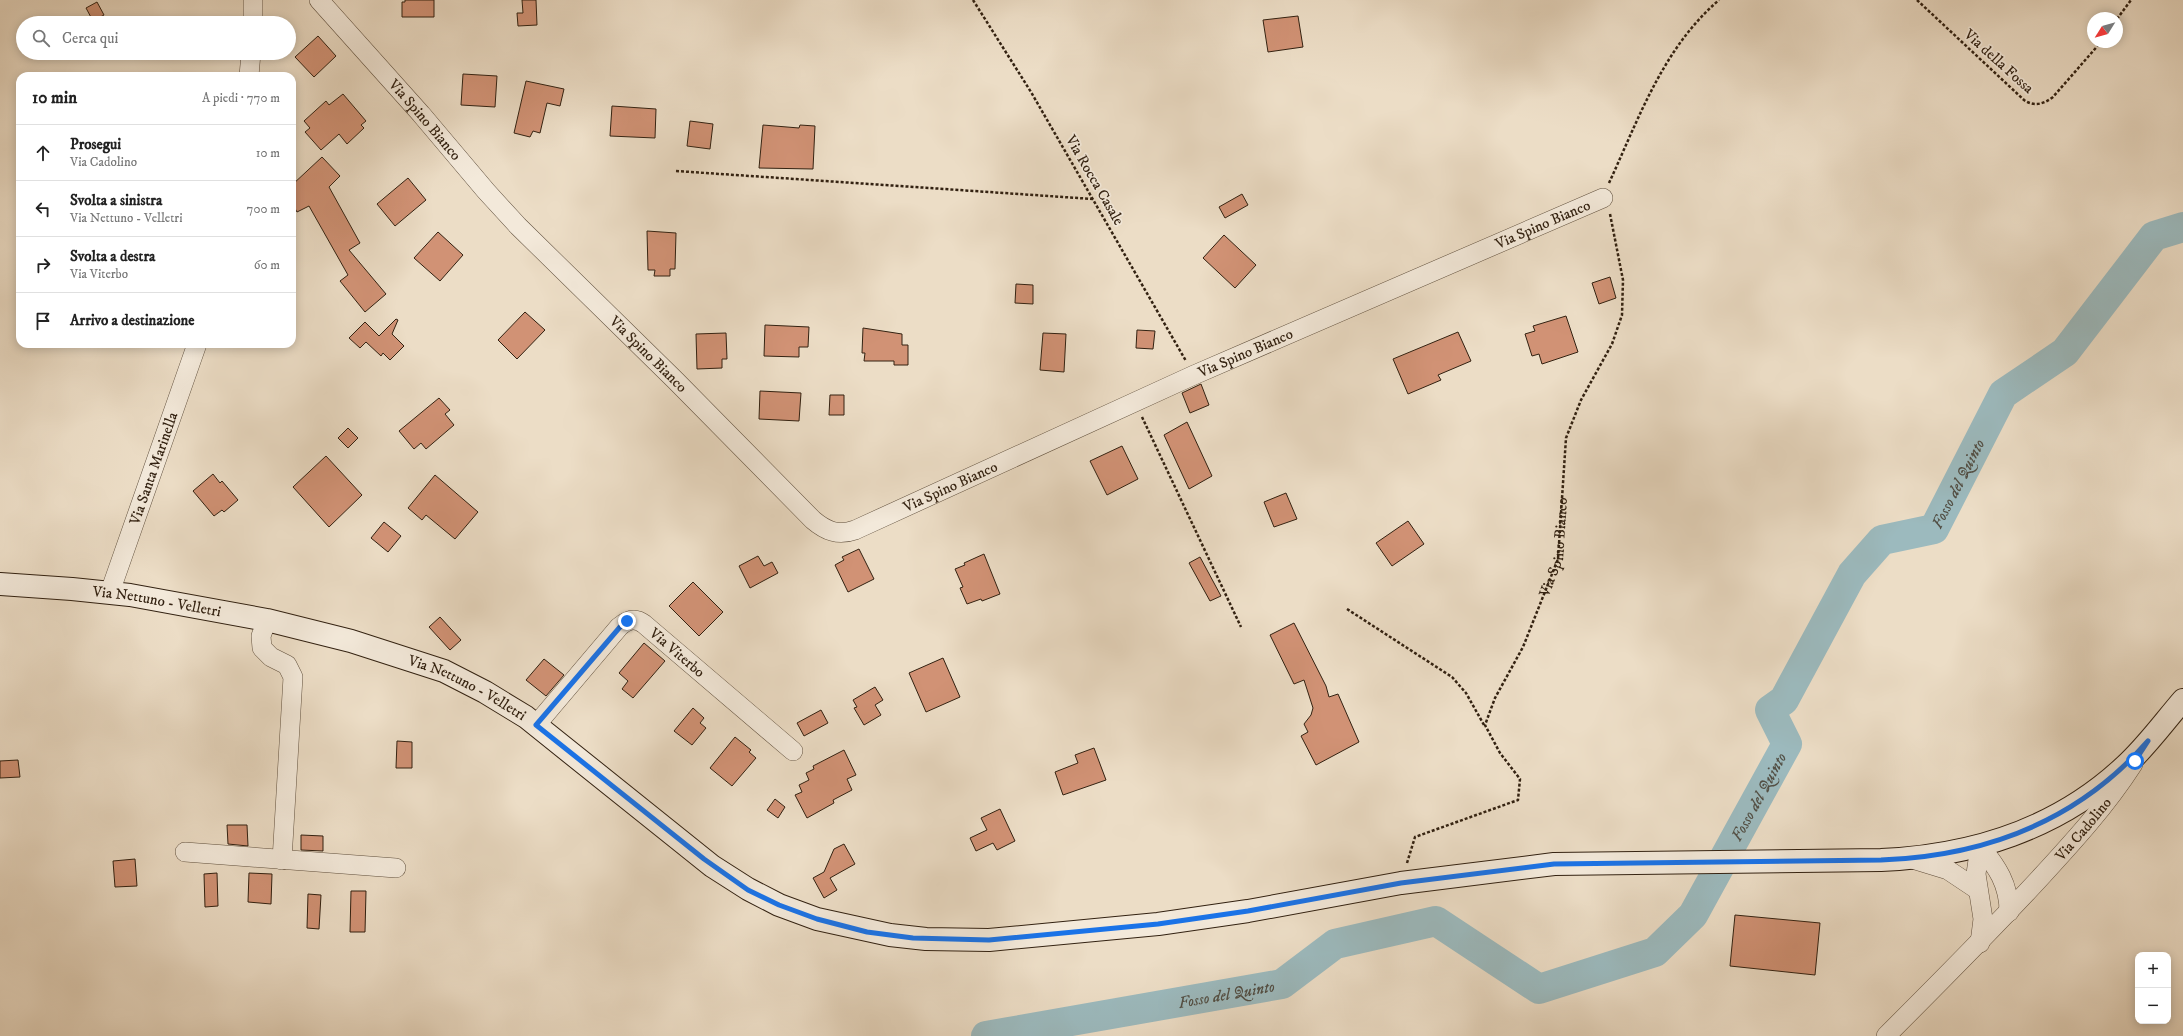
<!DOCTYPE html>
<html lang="it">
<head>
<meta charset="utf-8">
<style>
	body { margin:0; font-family:"IM FELL DW Pica",serif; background:#f6f6f6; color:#222 }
	.controls { position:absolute; right:12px; bottom:12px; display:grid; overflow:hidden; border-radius:8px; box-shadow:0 2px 10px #0003 }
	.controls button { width:36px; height:36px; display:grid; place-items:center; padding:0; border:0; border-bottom:1px solid #e0e0e0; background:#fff; color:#222; font:20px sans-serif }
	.compass { position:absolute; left:2087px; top:12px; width:36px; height:36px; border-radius:50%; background:#fff; box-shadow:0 2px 10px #0003; rotate:233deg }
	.stop { position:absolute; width:12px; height:12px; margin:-9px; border:3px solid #1a73e8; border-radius:50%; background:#fff }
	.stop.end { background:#1a73e8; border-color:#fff; box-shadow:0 1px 4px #0008 }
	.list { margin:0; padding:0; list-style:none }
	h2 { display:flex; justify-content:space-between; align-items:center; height:52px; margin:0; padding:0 16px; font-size:17px }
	h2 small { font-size:13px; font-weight:400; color:#767676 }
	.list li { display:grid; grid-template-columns:26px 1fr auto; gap:12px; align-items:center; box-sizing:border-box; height:56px; padding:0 16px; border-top:1px solid #e0e0e0 }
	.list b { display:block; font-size:15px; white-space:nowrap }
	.list p { margin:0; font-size:13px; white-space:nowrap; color:#767676 }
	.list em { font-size:13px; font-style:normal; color:#767676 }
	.icon { flex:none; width:22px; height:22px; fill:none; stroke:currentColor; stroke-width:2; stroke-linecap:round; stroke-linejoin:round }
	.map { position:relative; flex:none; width:2183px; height:1036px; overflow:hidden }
	.search { position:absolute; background:#fff; box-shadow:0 2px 10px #0003; left:16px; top:16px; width:280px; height:44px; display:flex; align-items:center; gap:10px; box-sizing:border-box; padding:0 14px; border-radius:22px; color:#767676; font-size:15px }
	.panel { position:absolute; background:#fff; box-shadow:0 2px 10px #0003; left:16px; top:72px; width:280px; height:276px; border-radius:12px }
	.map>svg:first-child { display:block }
</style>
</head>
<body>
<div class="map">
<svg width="2183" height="1036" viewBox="0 0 2183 1036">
	<rect width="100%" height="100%" fill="#ecddc6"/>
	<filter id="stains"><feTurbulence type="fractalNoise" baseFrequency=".005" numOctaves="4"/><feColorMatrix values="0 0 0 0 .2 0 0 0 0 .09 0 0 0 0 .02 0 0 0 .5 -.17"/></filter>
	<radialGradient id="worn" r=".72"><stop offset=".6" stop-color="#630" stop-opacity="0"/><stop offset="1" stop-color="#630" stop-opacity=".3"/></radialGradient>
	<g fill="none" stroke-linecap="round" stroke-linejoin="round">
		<path stroke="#9cbabe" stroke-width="30" id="s1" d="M986 1036 1282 984 1335 944 1436 921 1539 989 1655 952 1693 915 1787 744 1770 710 1784 700 1852 574 1882 540 1934 529 2003 394 2065 352 2154 236 2183 227"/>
	</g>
	<path fill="#d19275" stroke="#322111" d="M405 0H434V17H402V2H405Z
		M522 0H536L537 25 518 26 517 13H523Z
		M97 2 104 15 93 21 86 8Z
		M1298 16 1303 47 1268 52 1263 20Z
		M318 36 336 56 314 77 295 57Z
		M463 74 497 76 495 107 461 105Z
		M526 81 564 89 560 106 547 103 540 133 533 131 530 137 514 133Z
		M343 94 366 121 361 125 364 128 347 144 339 134 321 150 305 132 310 128 304 121 326 101 329 105Z
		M612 106 656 109 655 138 610 136Z
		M690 121 713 124 710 149 687 146Z
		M763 125 799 128 800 125 815 126 813 169 759 168Z
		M322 157 340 176 329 187 360 243 349 250 386 294 365 312 340 281 348 275 309 206 297 212 292 203V185Z
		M408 178 426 200 395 226 377 204Z
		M1242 194 1248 205 1225 218 1219 207Z
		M647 231 676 233 675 269H670V276H654L655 270H648Z
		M438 232 463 255 440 281 414 258Z
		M1224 235 1256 265 1235 288 1203 258Z
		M1610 277 1616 298 1599 304 1592 283Z
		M1016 284 1033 285V304L1015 303Z
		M525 312 545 330 517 359 498 340Z
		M1566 316 1578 352 1542 364 1539 354 1532 356 1525 334 1535 331 1533 326Z
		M396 319 398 320 392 334 404 346 390 360 383 353 381 356 366 342 360 348 349 338 365 322 379 336Z
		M765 325 809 327 808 347H799V357L764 356Z
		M863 328 902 334V345H908V365H894V361H864L865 353H862Z
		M1137 330 1155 331 1153 349 1136 348Z
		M1458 332 1471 361 1438 375 1441 380 1408 394 1393 359Z
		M726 333 727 359H722V368L697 369 696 334Z
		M1043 333 1066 334 1064 372 1040 370Z
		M1201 384 1209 405 1190 413 1182 393Z
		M760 391 801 393 799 421 759 419Z
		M830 395H844V415H829Z
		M439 398 450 410 445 414 454 425 426 449 421 443 414 449 399 431Z
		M1187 422 1212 476 1189 489 1164 435Z
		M348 428 358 438 348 448 338 438Z
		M1122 446 1138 479 1107 495 1090 461Z
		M326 456 362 495 329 527 293 487Z
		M213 474 220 483 222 481 238 500 224 512 222 510 214 516 193 491Z
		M435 475 478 512 455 539 426 515 422 520 408 508Z
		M1286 493 1297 519 1274 527 1264 502Z
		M1408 521 1424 544 1392 566 1376 543Z
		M384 522 401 536 388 552 371 538Z
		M859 549 874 579 848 592 835 565 844 560 842 557Z
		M984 554 1000 594 982 601 981 599 967 604 960 588 963 587 955 569 965 565 964 563Z
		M758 556 764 566 772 562 778 573 750 588 739 566Z
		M1200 557 1221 596 1210 601 1189 563Z
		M693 582 723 612 699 636 669 606Z
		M440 617 461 640 450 650 429 627Z
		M1294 623 1326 686 1329 697 1338 694 1359 742 1316 765 1301 736 1308 732 1304 724 1311 715 1313 708 1304 680 1294 684 1270 635Z
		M644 643 665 661 633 698 622 689 628 681 619 673Z
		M943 658 960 697 926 712 909 673Z
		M544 659 564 675 546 696 526 680Z
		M875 687 883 700 875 705 881 715 864 725 854 708 857 707 853 700Z
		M693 708 704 718 700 723 706 728 692 745 674 731Z
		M821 710 828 723 804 736 797 723Z
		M735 737 751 750 749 752 756 758 732 786 710 768Z
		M397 741 412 742V768H396Z
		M1094 748 1106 780 1063 795 1055 772 1078 763 1075 755Z
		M844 750 856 775 847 779 852 790 833 800 834 803 807 818 795 795 802 792 799 785 809 780 806 773 814 769 813 766Z
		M18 760 20 777 0 778V761Z
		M775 799 785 807 778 818 767 810Z
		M1000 809 1015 841 997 850 993 843 976 851 970 838 987 830 981 818Z
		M227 825H247L248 846 228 844Z
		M301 835 323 836V851L301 850Z
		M844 844 855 864 830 878 837 890 824 898 813 878 824 872 834 849Z
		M135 859 137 886 115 887 113 861Z
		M217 873 218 906 205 907 204 874Z
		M249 873 272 874 271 904 248 902Z
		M351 891H366L365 932H350Z
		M308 894 321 895 319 929 307 928Z
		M1735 915 1820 923 1815 975 1730 966Z"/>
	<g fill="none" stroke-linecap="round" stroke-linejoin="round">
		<g stroke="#60503e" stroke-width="20">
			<g id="minor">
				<path id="s3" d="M319 0 421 114 486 191 518 226 675 380 813 520C826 531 838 536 855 530L1194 375 1603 198"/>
				<path d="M253 23V0"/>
				<path d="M249 76 251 53"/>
				<path id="s4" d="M110 592 197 344"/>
				<path d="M267 620 261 636 262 648 271 657 287 665 293 677 282 860"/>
				<path id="s5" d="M536 725 619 627C627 620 635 617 644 624L793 751"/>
				<path d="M1980 846C1997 867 2009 884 2009 912"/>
				<path d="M185 852 396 868"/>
				<path d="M1912 859 1948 870 1978 890"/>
				<path d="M1980 943 1983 919 1976 874 1980 846"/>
				<path id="s6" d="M1886 1036C1938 984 1989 933 2039 879 2073 842 2106 806 2133 764"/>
			</g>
		</g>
		<g stroke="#322111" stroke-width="24">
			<g id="secondary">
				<path id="s7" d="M0 584 72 589 130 595 267 620 351 641 444 671 485 692 526 717 712 866 748 889 779 905 817 919 890 935 926 939 989 940 1158 924 1248 911 1401 883 1554 864 1881 860C1971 856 2058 829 2125 766 2146 747 2164 722 2183 700"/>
			</g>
		</g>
		<g stroke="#322111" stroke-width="2.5" stroke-dasharray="3 2" stroke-linecap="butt">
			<path d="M973 0 1031 92 1186 361"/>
			<path d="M1917 0 2024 100C2034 107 2044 104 2053 97L2101 42"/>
			<path d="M2117 19 2131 0"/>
			<path d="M676 171 1093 199"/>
			<path d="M1609 183C1639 118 1663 48 1719 0"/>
			<path d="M1142 417 1241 627"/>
			<path d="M1347 609 1452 677 1466 693 1484 725"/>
			<path id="s2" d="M1407 863 1415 837 1518 800 1520 779 1500 753 1485 725 1495 698 1523 647 1558 559 1566 438 1581 400 1612 344 1622 315 1623 280 1610 214"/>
		</g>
		<use href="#minor" stroke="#f3e9da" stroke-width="19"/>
		<use href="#secondary" stroke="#f3e9da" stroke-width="22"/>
	</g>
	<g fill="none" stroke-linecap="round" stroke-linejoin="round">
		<path stroke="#1a73e8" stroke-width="5" d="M627 621 620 627 536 725 704 859 748 890 779 905 817 919 867 932 913 938 989 940 1158 924 1248 911 1401 883 1554 864 1881 860C1986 856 2078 821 2148 741L2135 761"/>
	</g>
	<g text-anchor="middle" stroke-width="3.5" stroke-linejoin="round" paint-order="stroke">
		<g font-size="15" fill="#322111" stroke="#f3e9da">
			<text transform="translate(1999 61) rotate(42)" y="5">Via della Fossa</text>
			<text dy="5" stroke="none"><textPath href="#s3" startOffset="160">Via Spino Bianco</textPath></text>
			<text transform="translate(1095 180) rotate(60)" y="5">Via Rocca Casale</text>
			<text dy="5" stroke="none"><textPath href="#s3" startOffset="1516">Via Spino Bianco</textPath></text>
			<text dy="5" stroke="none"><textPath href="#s3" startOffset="1192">Via Spino Bianco</textPath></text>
			<text dy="5" stroke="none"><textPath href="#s3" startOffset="484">Via Spino Bianco</textPath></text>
			<text dy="5" stroke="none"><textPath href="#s4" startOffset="131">Via Santa Marinella</textPath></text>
			<text dy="5" stroke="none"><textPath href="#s3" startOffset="868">Via Spino Bianco</textPath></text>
			<text dy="5" stroke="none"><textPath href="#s2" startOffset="415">Via Spino Bianco</textPath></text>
			<text dy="5" stroke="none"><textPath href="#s7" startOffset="158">Via Nettuno - Velletri</textPath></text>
			<text dy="5" stroke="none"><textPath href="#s5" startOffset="200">Via Viterbo</textPath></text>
			<text dy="5" stroke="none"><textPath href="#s7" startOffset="482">Via Nettuno - Velletri</textPath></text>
			<text dy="5" stroke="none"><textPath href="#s6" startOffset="286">Via Cadolino</textPath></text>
		</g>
		<g font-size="16" font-style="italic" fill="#524f45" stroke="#f3e9da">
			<text dy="6" stroke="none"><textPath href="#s1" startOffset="1312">Fosso del Quinto</textPath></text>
			<text dy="6" stroke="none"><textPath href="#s1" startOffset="904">Fosso del Quinto</textPath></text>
			<text dy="6" stroke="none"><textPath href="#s1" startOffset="244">Fosso del Quinto</textPath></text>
		</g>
	</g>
	<rect width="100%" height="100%" filter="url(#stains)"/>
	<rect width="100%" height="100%" fill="url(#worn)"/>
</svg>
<div class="controls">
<button>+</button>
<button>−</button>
</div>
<svg class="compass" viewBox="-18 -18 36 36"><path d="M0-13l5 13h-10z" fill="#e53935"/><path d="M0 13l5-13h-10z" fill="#767676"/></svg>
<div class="stop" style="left:2135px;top:761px"></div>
<div class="stop end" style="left:627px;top:621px"></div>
<div class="search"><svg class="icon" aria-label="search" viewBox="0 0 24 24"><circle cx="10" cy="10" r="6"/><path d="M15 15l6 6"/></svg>Cerca qui</div>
<section class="panel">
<h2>10 min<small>A piedi · 770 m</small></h2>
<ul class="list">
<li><svg class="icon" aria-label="ahead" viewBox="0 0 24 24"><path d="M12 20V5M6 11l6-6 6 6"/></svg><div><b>Prosegui</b><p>Via Cadolino</p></div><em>10 m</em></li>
<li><svg class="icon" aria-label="left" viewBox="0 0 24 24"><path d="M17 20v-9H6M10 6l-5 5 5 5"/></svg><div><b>Svolta a sinistra</b><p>Via Nettuno - Velletri</p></div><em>700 m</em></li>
<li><svg class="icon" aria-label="right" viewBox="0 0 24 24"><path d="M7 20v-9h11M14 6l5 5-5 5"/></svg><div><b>Svolta a destra</b><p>Via Viterbo</p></div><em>60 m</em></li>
<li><svg class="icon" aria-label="arrive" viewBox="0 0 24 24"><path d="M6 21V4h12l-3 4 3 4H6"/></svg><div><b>Arrivo a destinazione</b></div></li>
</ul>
</section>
</div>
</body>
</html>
